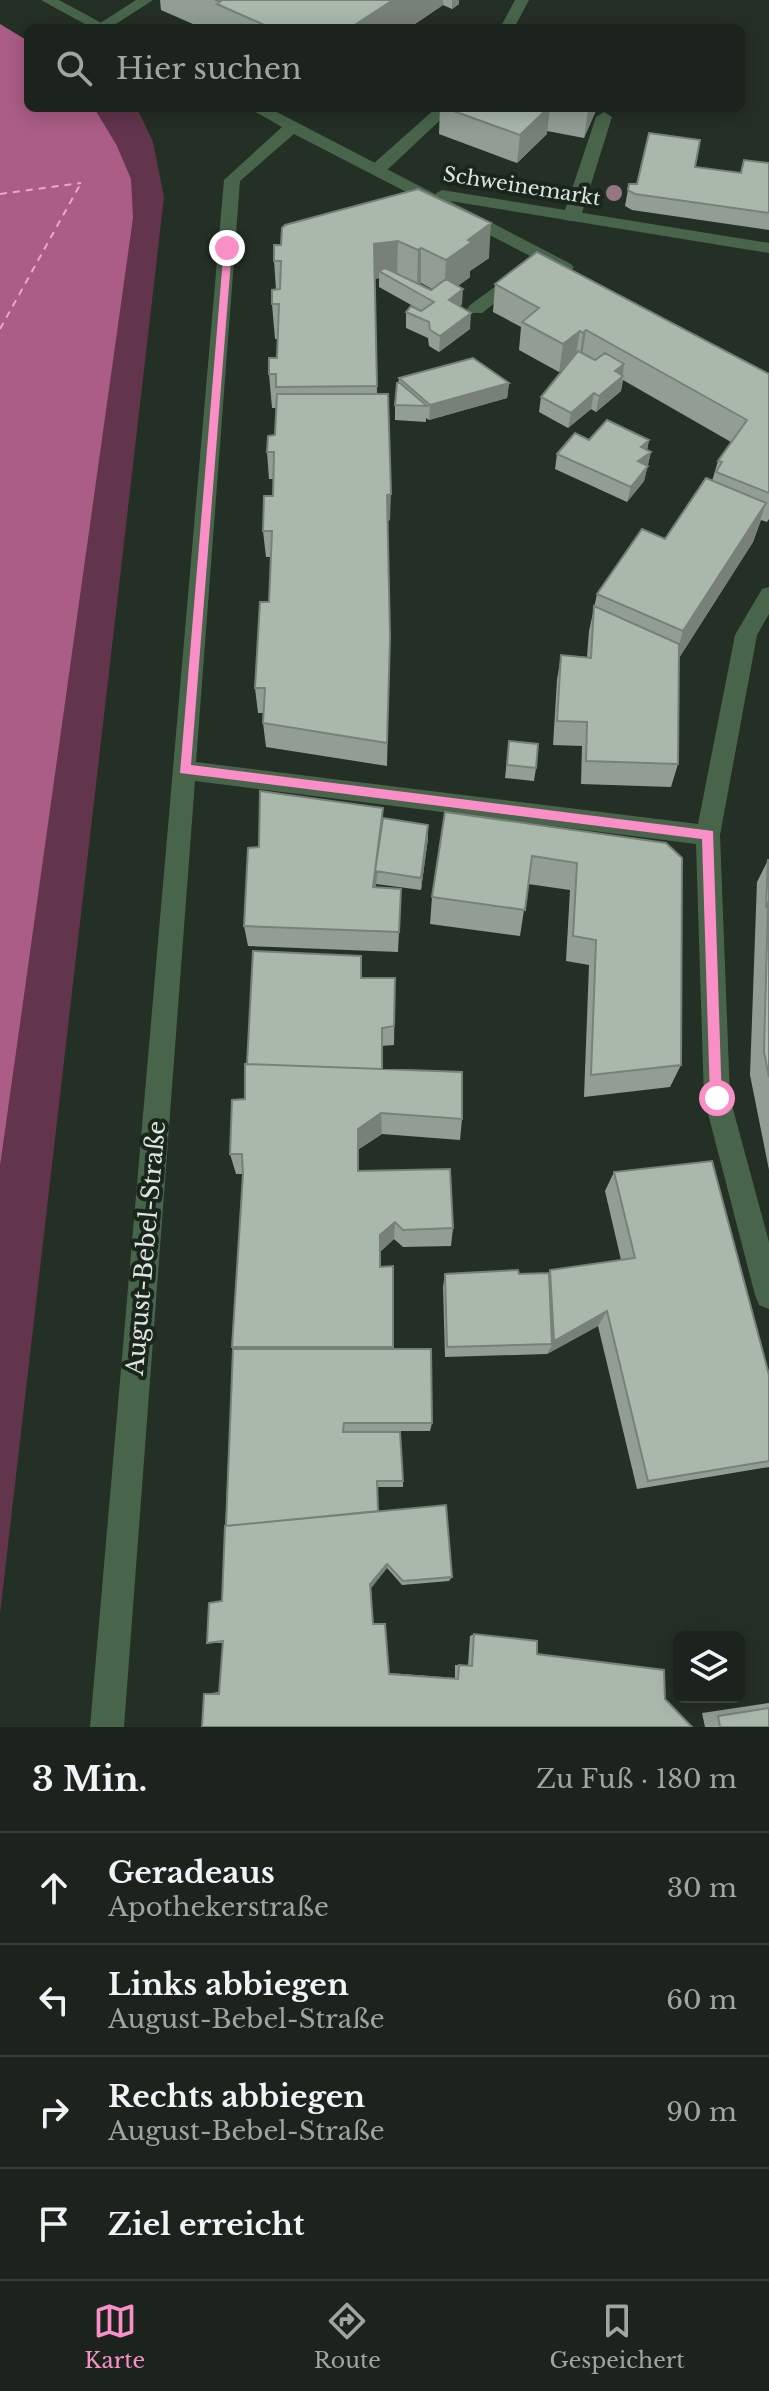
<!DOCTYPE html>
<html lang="de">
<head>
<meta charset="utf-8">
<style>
	body { margin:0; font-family:"Libre Baskerville",serif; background:#282f29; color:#f1f3f6 }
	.controls { position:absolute; right:24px; bottom:24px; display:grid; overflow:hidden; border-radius:12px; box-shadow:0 4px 20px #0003 }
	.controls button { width:72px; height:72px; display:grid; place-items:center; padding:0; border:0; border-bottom:2px solid #39403b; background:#1b231c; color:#f1f3f6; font:40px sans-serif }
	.stop { position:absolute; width:24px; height:24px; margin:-18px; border:6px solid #fa8fc7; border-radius:50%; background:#fff }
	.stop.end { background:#fa8fc7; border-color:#fff; box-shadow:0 2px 8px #0008 }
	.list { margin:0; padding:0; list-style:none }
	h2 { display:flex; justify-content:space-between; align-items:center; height:104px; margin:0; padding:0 32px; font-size:34px }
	h2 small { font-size:26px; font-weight:400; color:#a0a4a3 }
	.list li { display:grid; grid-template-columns:52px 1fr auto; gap:24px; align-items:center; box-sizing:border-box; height:112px; padding:0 32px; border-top:2px solid #39403b }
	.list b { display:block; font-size:30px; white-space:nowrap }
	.list p { margin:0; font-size:26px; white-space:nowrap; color:#a0a4a3 }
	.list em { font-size:26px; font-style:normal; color:#a0a4a3 }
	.icon { flex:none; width:44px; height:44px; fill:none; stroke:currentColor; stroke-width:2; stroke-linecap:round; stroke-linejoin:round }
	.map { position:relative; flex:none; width:769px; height:1727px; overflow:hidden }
	.search { position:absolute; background:#1b231c; box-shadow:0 4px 20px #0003; left:24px; right:24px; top:24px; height:88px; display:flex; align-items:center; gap:20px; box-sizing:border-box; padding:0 28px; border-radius:12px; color:#a0a4a3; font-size:30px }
	.sheet { height:552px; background:#1b231c }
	nav { display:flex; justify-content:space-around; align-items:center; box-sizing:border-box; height:112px; border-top:2px solid #39403b; background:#1b231c; font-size:22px; color:#a0a4a3 }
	nav a { display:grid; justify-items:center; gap:4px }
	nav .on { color:#fa8fc7 }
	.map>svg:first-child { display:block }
</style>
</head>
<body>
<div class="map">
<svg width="769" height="1727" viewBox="0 0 769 1727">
	<rect width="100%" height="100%" fill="#242f25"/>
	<path fill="#63354d" d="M93 108H137L153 142 164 197 0 1614V1166L116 144Z"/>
	<path fill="#ac5d86" d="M0 24 28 41V108H94L116 144 131 179 133 218 0 1166Z"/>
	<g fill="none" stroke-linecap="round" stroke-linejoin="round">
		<path stroke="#f8a0cc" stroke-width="2" stroke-dasharray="7 6" stroke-linecap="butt" d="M0 194 81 183
			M0 329 81 183"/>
		<path fill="#48654c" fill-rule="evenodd" d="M136 0H153L110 28 94 27Z
			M515 0H529L514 28H500Z
			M436 108H453L384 173H372L370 169 372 165Z
			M604 112 612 117 581 216 572 221 566 220 563 216 596 117Z
			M518 270 527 276 524 280 482 313H470L467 309 470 305Z"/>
		<path fill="#48654c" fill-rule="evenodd" d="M41 0H59L111 28H92Z
			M249 108H269L435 194 442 190 769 243V253L450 201 571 264 574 268 565 274 294 134 240 181 196 762 698 824 735 635 762 589 769 587V614L757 635 720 835 730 1098 769 1242V1309L759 1305 755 1295 704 1098 696 844 195 781 124 1727H90L224 180 282 127Z"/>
	</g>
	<circle fill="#967684" cx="614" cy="193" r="8"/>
	<path fill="#929e94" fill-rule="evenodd" d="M160 0H459V4L452 9 443 5 409 28H202L161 10Z
		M440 108H597L584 138 547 131V134L517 163 439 134Z
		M769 163V230L632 210 625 206 629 184H637L695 167 741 173Z
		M418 189 489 258 470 271V277L458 286 462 304 460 306 470 329 439 352 429 346 428 338 406 328V312L422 311 379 287V278L375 279 377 394 390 520 387 521 390 637 387 766 266 747 263 723V713H258L255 688 269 602 271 557H266L263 531 273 496V479H269L267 452 275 435 276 408H272L269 374 277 358 278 339H275L272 304 276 290 274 261 281 245ZM421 283 432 289 431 290 419 284Z
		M495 284 769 374V519L767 522 761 520 753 542 679 658 678 764 671 787 581 784 582 746 553 745 557 680 561 655 587 657 589 631 597 594 665 539 712 481 718 461 731 442 623 380 621 391 596 412 591 409 568 428 539 412 541 397 564 368 559 372 519 350 521 327 493 312Z
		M399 378 509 383 507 398 429 420 426 418V422L395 420V405Z
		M589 440H649L647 450 651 452 644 481 627 502 555 469 557 454Z
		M509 741 536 768 534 781 505 778Z
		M383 808V818L428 838 421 890 376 884V887L401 889 398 952 248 946 244 926 259 847Z
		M445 812 666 843 681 1065 670 1087 584 1097 589 965 566 961 570 890 528 884 520 936 430 924 432 897Z
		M768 860H769V1170L750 1075 757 882Z
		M362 978H395L394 1045 382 1046V1069L462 1119 460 1140 382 1134 359 1149V1171L453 1228 451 1246 403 1247 394 1239 380 1252V1267L393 1266V1349L432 1423 430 1431H345L403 1481V1487H377L378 1511 452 1577 449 1581 402 1585 387 1568 371 1588 373 1624 389 1673 455 1678V1665L468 1666 470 1636 474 1634 537 1654 665 1699 204 1694 219 1692 223 1643H207L222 1601 233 1349 232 1347 243 1174H236L230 1154 245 1099Z
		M614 1172 769 1375V1467L637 1489 598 1326 547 1354 445 1357 443 1287 445 1274 549 1273 550 1270 621 1260 605 1191Z
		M769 1703V1727H705L702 1713Z"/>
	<path fill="#778178" d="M393 0H443V5L409 28H350Z
		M452 0H459V4L452 9Z
		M548 108H550L547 134 517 163 520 135Z
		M589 108H597L584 138 588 110Z
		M491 223 489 258 470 271V277L444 296 446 260 468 240Z
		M398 241 397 276 379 271V278L375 279 374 244Z
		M421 248V283L417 285 418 250Z
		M463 289 462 304 448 316 449 300Z
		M471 313 470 329 439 352 440 336Z
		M586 330 582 357 579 361 583 333Z
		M580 331 575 359 559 372 563 344Z
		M624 364 621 391 596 412 599 396 615 371Z
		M509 383 507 398 429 420 430 405Z
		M594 393 591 409 568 428 571 413Z
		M649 440 646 455 651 452 644 481 627 502 641 447Z
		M391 494 390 520 387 521V495Z
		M766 503 753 542 672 669 683 631Z
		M383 808V831L373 908V887Z
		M428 825V838L421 890V878Z
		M381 1113 382 1134 359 1149V1190L358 1129Z
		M395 1222 394 1239 380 1252V1235Z
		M607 1311 598 1326 547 1354 554 1341Z
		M387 1564V1568L371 1588 370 1584Z"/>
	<path fill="#aab8ac" stroke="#778178" stroke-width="2" d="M215 0H393L350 28H271L217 4 220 2Z
		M445 108H548L520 135Z
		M649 133 700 140 695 167 741 173 744 160 769 163V213L635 194 628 190 629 184H637Z
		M418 189 491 223 468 240 472 242 446 260 421 248 418 250 398 241 374 244 377 386 276 387V374H269V358H277L279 304H272V290L280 289 281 261H274V245H281L282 228 285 225Z
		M537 252 769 374V493L716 472 722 462 718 461 747 420 586 330 583 333 580 331 563 344 522 322 539 308 495 284Z
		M385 268 431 290 446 279 463 289 449 300 471 313 440 336 430 330 429 322 406 312 411 306 421 311 434 302 379 271Z
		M578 351 595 360 605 353 624 364 615 371 623 376 599 396 594 393 571 413 541 397Z
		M473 358 509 383 430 405 399 378Z
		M397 383H400L427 406 395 405Z
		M277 394H388L391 494 387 495 390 637 387 743 263 723 265 688H255L260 602H269L272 531H263L264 496H273L274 452H267L268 436 275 435Z
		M607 420 649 440 641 447 651 452 638 461 648 466 631 487 557 454 575 433 589 440Z
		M706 478 766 503 683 631 597 594 642 529 665 539Z
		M594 606 679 644 678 764 586 761 587 722 557 721 561 655 591 658Z
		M509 741 538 744 536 768 507 765Z
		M260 791 383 808 373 887 401 889 399 932 244 926 248 848 259 847Z
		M445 812 666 843 682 858 681 1065 591 1075 596 940 573 936 577 863 532 856 525 910 432 897Z
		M383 818 428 825 421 878 375 871Z
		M768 860H769V902L766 908Z
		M768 902H769V1077L764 1052Z
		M253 951 361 956V978H395L394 1026 382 1028V1069L247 1064Z
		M245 1064 462 1072V1119L381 1113 358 1129V1171L450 1169 453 1228 403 1230 395 1222 380 1235V1267L393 1266V1347H232L243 1174 242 1154H230L232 1100 245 1099Z
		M712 1161 769 1375V1461L648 1481 607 1311 554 1341 550 1270 635 1258 614 1172Z
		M518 1270 519 1274 549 1273 552 1344 447 1347 445 1274Z
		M233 1349H431L432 1423H344L343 1432H400L403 1481H377L378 1511 226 1526Z
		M446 1505 452 1577 403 1581 387 1564 370 1584 373 1624H385L389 1674 458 1679 459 1665 472 1666 474 1634 537 1641V1654L664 1670 665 1699 692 1727H202L204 1694H219L223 1641 207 1643 209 1603 222 1601 225 1526Z
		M769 1708V1727H720L718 1716Z"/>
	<path fill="#fa8fc7" d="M224 246 232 248 191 765 713 831 722 1103H712L710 1098 702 839 180 773Z"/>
	<g text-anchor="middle" stroke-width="8" stroke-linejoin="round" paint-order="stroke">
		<g font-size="20" fill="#dde5de" stroke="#1a251c">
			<text transform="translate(522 186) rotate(9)" y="7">Schweinemarkt</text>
		</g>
		<g font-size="24" fill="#dde5de" stroke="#1a251c">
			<text transform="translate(146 1248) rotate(-85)" y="8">August-Bebel-Straße</text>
		</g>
	</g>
</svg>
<div class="controls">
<button><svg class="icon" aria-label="layers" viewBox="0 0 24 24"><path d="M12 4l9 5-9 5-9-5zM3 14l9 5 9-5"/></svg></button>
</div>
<div class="stop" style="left:717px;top:1098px"></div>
<div class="stop end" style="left:227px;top:248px"></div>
<div class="search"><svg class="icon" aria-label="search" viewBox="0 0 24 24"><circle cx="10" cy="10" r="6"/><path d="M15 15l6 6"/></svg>Hier suchen</div>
</div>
<section class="sheet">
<h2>3 Min.<small>Zu Fuß · 180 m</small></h2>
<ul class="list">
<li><svg class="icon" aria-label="ahead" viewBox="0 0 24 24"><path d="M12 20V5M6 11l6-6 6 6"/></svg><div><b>Geradeaus</b><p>Apothekerstraße</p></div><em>30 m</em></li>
<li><svg class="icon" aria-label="left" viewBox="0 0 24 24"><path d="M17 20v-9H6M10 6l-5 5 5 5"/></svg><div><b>Links abbiegen</b><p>August-Bebel-Straße</p></div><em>60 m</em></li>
<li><svg class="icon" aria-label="right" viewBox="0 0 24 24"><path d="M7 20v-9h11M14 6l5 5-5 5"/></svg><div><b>Rechts abbiegen</b><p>August-Bebel-Straße</p></div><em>90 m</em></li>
<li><svg class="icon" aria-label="arrive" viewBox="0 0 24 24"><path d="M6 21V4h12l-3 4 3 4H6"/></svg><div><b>Ziel erreicht</b></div></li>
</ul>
</section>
<nav>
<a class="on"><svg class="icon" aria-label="map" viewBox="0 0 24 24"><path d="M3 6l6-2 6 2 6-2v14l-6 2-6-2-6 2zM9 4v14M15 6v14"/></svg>Karte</a>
<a><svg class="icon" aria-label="directions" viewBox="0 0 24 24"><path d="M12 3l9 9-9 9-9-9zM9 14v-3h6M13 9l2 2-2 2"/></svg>Route</a>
<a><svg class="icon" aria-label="saved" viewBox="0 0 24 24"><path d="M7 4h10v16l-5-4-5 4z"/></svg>Gespeichert</a>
</nav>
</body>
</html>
